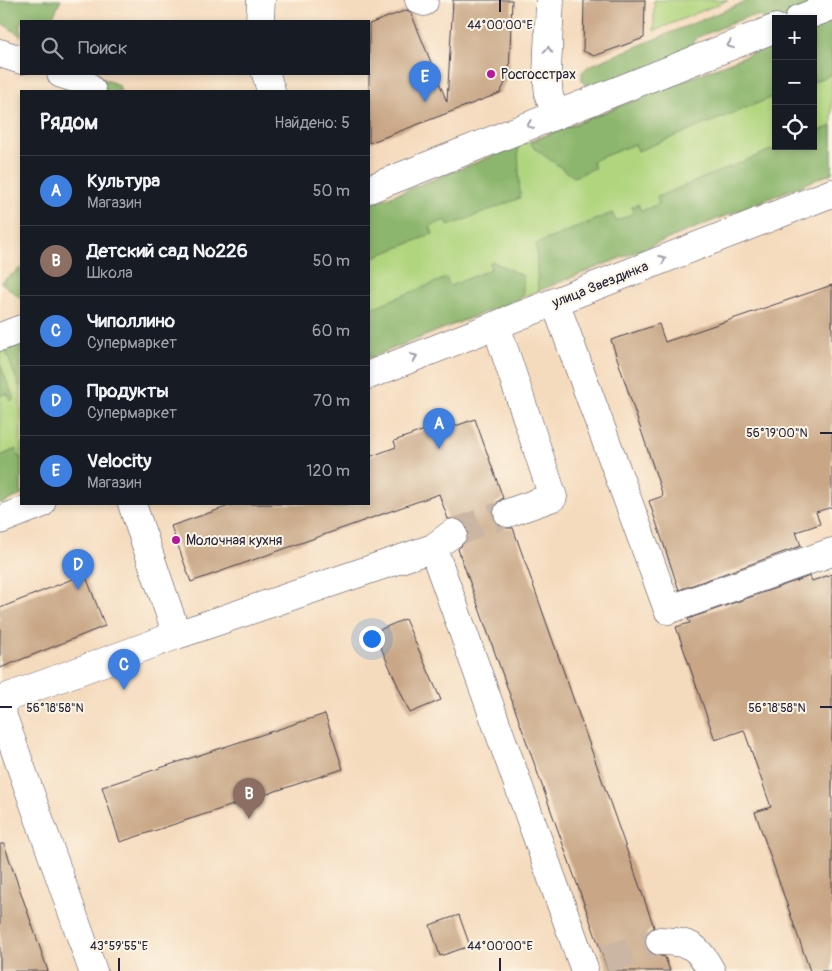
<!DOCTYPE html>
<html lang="ru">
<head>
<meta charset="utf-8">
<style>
	body { margin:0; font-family:Pangolin,sans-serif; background:#20242c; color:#f1f3f6 }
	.controls { position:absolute; right:15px; top:15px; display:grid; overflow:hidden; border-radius:0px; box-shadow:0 2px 8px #0003 }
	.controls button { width:45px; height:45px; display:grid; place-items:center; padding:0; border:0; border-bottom:1px solid #363941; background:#171b24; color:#f1f3f6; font:25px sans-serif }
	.you { position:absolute; left:371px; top:638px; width:18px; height:18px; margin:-12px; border:4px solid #fff; border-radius:50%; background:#1a73e8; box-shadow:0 0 0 8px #1a73e833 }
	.badge { display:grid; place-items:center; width:32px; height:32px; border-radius:50%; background:#d690ce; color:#fff; font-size:16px; font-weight:700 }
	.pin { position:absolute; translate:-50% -41px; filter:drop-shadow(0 1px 2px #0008) }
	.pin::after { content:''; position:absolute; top:26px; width:18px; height:15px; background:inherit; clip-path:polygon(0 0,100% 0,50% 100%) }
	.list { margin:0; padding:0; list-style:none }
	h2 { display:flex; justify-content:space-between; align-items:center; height:65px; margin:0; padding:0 20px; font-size:21px }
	h2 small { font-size:16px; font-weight:400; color:#9ea1a6 }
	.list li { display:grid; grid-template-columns:32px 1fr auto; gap:15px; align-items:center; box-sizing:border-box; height:70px; padding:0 20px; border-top:1px solid #363941 }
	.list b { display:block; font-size:19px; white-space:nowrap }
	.list p { margin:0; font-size:16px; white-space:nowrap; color:#9ea1a6 }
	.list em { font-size:16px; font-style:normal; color:#9ea1a6 }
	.icon { flex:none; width:28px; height:28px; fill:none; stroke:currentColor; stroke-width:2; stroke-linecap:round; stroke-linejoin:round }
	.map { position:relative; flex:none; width:832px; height:971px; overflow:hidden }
	.search { position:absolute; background:#171b24; box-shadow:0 2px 8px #0003; left:20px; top:20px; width:350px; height:55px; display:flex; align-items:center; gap:12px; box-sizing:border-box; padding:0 18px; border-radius:0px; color:#9ea1a6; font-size:19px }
	.panel { position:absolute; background:#171b24; box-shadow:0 2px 8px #0003; left:20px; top:90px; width:350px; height:415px; border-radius:0px }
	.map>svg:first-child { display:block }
</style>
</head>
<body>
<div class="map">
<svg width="832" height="971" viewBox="0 0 832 971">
	<rect width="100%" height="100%" fill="#fcf5e5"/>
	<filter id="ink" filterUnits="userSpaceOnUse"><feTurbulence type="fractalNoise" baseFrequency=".02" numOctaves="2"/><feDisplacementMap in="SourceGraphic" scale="10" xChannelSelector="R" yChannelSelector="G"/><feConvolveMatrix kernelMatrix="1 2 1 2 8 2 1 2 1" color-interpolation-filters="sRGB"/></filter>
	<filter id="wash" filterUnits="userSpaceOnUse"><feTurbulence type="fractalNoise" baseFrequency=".0096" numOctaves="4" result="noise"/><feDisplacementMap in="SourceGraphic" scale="20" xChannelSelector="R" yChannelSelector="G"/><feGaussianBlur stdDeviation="1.12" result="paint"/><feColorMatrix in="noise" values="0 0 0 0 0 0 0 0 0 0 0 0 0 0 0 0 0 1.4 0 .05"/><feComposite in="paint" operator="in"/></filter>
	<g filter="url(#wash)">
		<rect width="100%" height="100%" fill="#f5dbbe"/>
		<path fill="#b0d57e" stroke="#697c5c" d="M654 0H728L654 31Z
			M832 22V173L369 358V205L776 44V146H813V29Z
			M21 343V495L0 504V351Z"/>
		<path fill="#8cb66d" stroke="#576c54" d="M0 0H61L51 21H21V36L0 22Z
			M750 0H822L787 19 767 22 759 16 747 17 698 37 686 51 596 88H588L582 81V72L589 66Z
			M832 22V74L813 82V29Z
			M776 44V96L638 151 635 144 592 161 595 168 574 177 534 148 530 142Z
			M91 74 119 85 121 91H63L68 83Z
			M832 126V173L538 291 536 244 612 213 616 221 634 213 632 207 638 204 641 211 659 204 657 197 781 146H813V133Z
			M518 146 520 198 449 226 446 220 430 226 433 234 369 259V205Z
			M492 261 523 276V297L369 358V309L446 278 450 286 491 269 489 263Z
			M21 268V299L1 282Z
			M21 343V391L5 349Z
			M0 364 14 399 10 401 7 393 0 396Z
			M16 449 19 458 21 457V495L0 504V456Z"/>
		<g id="blocks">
			<path fill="#c9a786" d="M453 0H512L509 75 500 93 369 143V24L407 10 411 13 447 102Z
				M584 0H645L644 38 594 56 583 51Z
				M832 285V507L816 512 820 524 796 532 801 546 679 590 649 501 663 496 611 340 659 324 665 342Z
				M475 419 503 498 496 503 493 510 494 519 498 525 505 528H513L654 927 647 933 644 940 646 948 652 954 665 957 670 971H608L458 549 467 540 468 531 465 523 460 519H448L439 494 191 582 171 526 235 504H369V457L396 447 394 441 444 423 447 429Z
				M85 574 105 626 0 668V608Z
				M832 574V971H810L755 812 771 807 744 730 715 740 676 627 690 623 688 619 810 576 812 581Z
				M405 619 441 700 410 713 374 632Z
				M325 714 343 769 120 842 102 787Z
				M0 844H4L48 971H0Z
				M459 915 470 946 440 956 430 925Z"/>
		</g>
	</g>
	<g filter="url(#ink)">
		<use href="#blocks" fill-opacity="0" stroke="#423e4f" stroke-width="1"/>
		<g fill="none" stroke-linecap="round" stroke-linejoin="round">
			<path stroke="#cbb6a4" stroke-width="28" stroke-dasharray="28 14" stroke-linecap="butt" d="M453 533 508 513
				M604 960 660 941"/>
			<g stroke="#423e4f" stroke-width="29">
				<path id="minor" d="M419 0 424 2
					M550 0 547 75 549 96 556 114
					M799 19 832 6
					M260 21 261 0
					M0 53 21 60
					M61 74 83 81 92 91
					M266 74 271 91
					M369 189 776 28
					M555 302 668 610 832 552
					M496 325 553 497 508 513
					M0 337 21 329
					M369 375 832 193
					M132 504 177 635
					M0 520 41 504
					M433 548 584 968
					M0 700 177 635 433 548 453 533
					M0 708 93 971
					M660 941C689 942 697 944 711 971"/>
			</g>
			<use href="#minor" stroke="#fff" stroke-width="28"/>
		</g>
		<defs><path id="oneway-chevron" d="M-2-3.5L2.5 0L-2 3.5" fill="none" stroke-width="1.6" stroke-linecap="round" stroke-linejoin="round" transform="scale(1.25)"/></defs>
		<g stroke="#9c9ca7">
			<use href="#oneway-chevron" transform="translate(730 45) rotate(158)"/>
			<use href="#oneway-chevron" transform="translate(548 50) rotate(-88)"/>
			<use href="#oneway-chevron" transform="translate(530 125) rotate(158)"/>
			<use href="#oneway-chevron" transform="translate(663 259) rotate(-22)"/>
			<use href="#oneway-chevron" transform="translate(414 357) rotate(-22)"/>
		</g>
	</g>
	<path fill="none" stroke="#22223b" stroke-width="2" d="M500 0V12M820 433H832M0 707H12M820 707H832M119 958V971M500 958V971"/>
	<g fill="#b5179e" stroke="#fcf5e5" stroke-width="2">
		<circle cx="491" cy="74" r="5"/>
		<circle cx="176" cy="540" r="5"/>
	</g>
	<g text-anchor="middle" stroke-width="4" stroke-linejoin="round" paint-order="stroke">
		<g font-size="14" fill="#22223b" stroke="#fcf5e5" text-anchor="start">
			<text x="501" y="79">Росгосстрах</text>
			<text x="186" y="545">Молочная кухня</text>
		</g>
		<g font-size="14" fill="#22223b" stroke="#fcf5e5">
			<text transform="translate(600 284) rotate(-22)" y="5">улица Звездинка</text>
		</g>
	</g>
	<g font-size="12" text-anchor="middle" fill="#22223b" stroke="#fcf5e5" stroke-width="4" stroke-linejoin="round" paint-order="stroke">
		<text x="500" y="29">44°00'00"E</text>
		<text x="777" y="437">56°19'00"N</text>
		<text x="55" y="712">56°18'58"N</text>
		<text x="777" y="712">56°18'58"N</text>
		<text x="119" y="950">43°59'55"E</text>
		<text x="500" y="950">44°00'00"E</text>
	</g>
</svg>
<div class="controls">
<button>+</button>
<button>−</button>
<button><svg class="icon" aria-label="locate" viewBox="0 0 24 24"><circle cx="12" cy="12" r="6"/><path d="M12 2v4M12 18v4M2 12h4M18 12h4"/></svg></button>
</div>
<div class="you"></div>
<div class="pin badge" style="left:439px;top:449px;background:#3f7fe0">A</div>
<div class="pin badge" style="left:249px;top:819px;background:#8d6e63">B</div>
<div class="pin badge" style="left:124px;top:690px;background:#3f7fe0">C</div>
<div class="pin badge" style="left:78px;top:590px;background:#3f7fe0">D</div>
<div class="pin badge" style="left:425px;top:102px;background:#3f7fe0">E</div>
<div class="search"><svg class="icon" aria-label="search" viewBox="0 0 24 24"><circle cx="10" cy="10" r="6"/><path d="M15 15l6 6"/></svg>Поиск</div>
<section class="panel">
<h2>Рядом<small>Найдено: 5</small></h2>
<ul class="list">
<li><span class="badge" style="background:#3f7fe0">A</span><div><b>Культура</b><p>Магазин</p></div><em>50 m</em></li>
<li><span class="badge" style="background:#8d6e63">B</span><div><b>Детский сад №226</b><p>Школа</p></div><em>50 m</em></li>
<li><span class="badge" style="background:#3f7fe0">C</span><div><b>Чиполлино</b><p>Супермаркет</p></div><em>60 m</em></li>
<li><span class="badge" style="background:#3f7fe0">D</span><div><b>Продукты</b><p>Супермаркет</p></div><em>70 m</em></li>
<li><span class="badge" style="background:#3f7fe0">E</span><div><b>Velocity</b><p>Магазин</p></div><em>120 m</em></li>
</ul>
</section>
</div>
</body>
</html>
